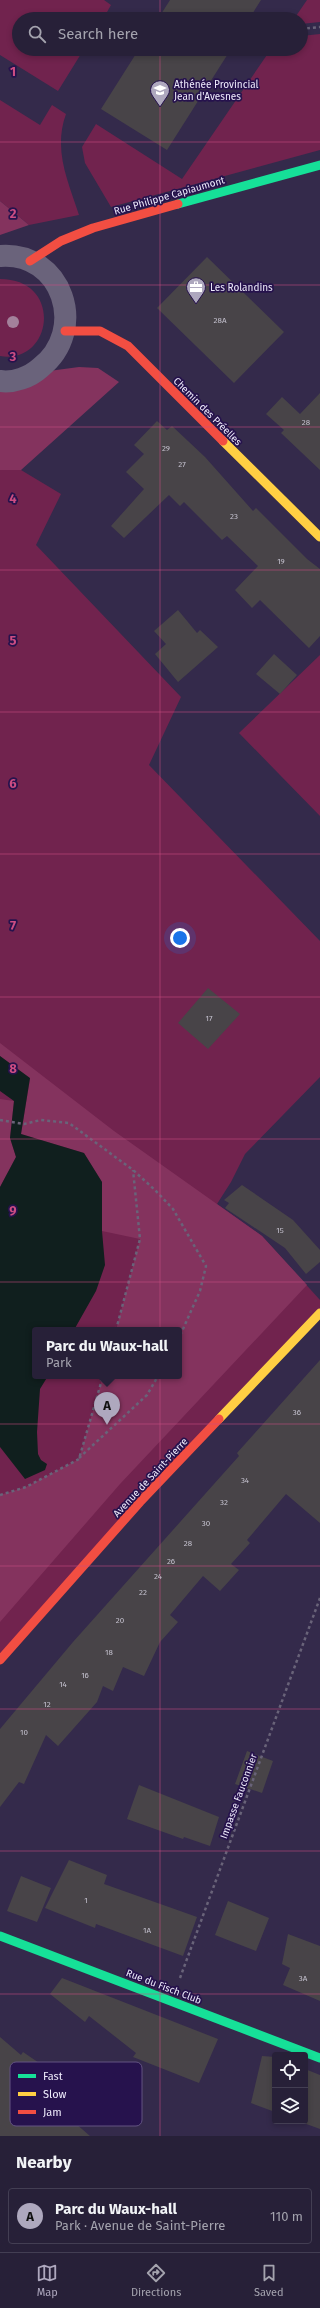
<!DOCTYPE html>
<html lang="en">
<head>
<meta charset="utf-8">
<style>
	body { margin:0; font-family:"Fira Sans",sans-serif; background:#2f2840; color:#f1f3f6 }
	.controls { position:absolute; right:12px; bottom:12px; display:grid; overflow:hidden; border-radius:4px; box-shadow:0 2px 6px #0003 }
	.controls button { width:36px; height:36px; display:grid; place-items:center; padding:0; border:0; border-bottom:1px solid #433e53; background:#272038; color:#f1f3f6; font:20px sans-serif }
	.you { position:absolute; left:180px; top:938px; width:14px; height:14px; margin:-10px; border:3px solid #fff; border-radius:50%; background:#1a73e8; box-shadow:0 0 0 6px #1a73e833 }
	.badge { display:grid; place-items:center; width:26px; height:26px; border-radius:50%; background:#aea8be; color:#111; font-size:13px; font-weight:700 }
	.pin { position:absolute; translate:-50% -33px; filter:drop-shadow(0 1px 2px #0008) }
	.pin::after { content:''; position:absolute; top:21px; width:14px; height:12px; background:inherit; clip-path:polygon(0 0,100% 0,50% 100%) }
	.popup { position:absolute; left:32px; top:1327px; width:150px; height:52px; box-sizing:border-box; display:grid; place-content:center; border-radius:4px; background:#272038; filter:drop-shadow(0 1px 3px #0005); font-size:13px; white-space:nowrap; color:#a4a3ae }
	.popup b { font-size:15px; color:#f1f3f6 }
	.popup::after { content:''; position:absolute; left:50%; top:100%; margin-left:-8px; border:8px solid transparent; border-top-color:#272038 }
	.list { margin:0; padding:0; list-style:none }
	h2 { display:flex; justify-content:space-between; align-items:center; height:52px; margin:0; padding:0 16px; font-size:17px }
	h2 small { font-size:13px; font-weight:400; color:#a4a3ae }
	.list li { display:grid; grid-template-columns:26px 1fr auto; gap:12px; align-items:center; box-sizing:border-box; height:56px; margin:0 8px 8px; padding:0 8px; border:1px solid #433e53; border-radius:4px }
	.list b { display:block; font-size:15px; white-space:nowrap }
	.list p { margin:0; font-size:13px; white-space:nowrap; color:#a4a3ae }
	.list em { font-size:13px; font-style:normal; color:#a4a3ae }
	.icon { flex:none; width:22px; height:22px; fill:none; stroke:currentColor; stroke-width:2; stroke-linecap:round; stroke-linejoin:round }
	.map { position:relative; flex:none; width:320px; height:2136px; overflow:hidden }
	.search { position:absolute; background:#272038; box-shadow:0 2px 6px #0003; left:12px; right:12px; top:12px; height:44px; display:flex; align-items:center; gap:10px; box-sizing:border-box; padding:0 14px; border-radius:22px; color:#a4a3ae; font-size:15px }
	.sheet { height:116px; background:#272038 }
	nav { display:flex; justify-content:space-around; align-items:center; box-sizing:border-box; height:56px; border-top:1px solid #433e53; background:#272038; font-size:11px; color:#a4a3ae }
	nav a { display:grid; justify-items:center; gap:2px }
	nav .on { color:#aea8be }
	.map>svg:first-child { display:block }
</style>
</head>
<body>
<div class="map">
<svg width="320" height="2136" viewBox="0 0 320 2136">
	<rect width="100%" height="100%" fill="#342a4b"/>
	<path fill="#71234e" fill-rule="evenodd" d="M0 0H104L111 5 103 19H19V49H84L58 91 0 55Z
		M307 0H320V22L301 24V19H294Z
		M320 34V150L111 207 85 163 82 147 96 124 182 179 271 49H301V36Z
		M0 100 40 125 52 105 66 114C53 150 68 181 79 215L29 225 0 201Z
		M0 279C64 279 53 365 0 356Z
		M0 470H21L61 494 36 545 181 697 149 765 320 941V1077L245 1154 231 1182 217 1204 262 1236 320 1300V1313L0 1660ZM35 1330H179V1376H35Z
		M320 655V816L239 733Z"/>
	<path fill="#84335e" d="M0 201 29 225 0 235Z
		M79 367 98 368 119 382 21 470H0V381L34 373Z
		M0 1043 114 1131 262 1236 307 1285 120 1484 0 1622V1495L26 1487 79 1459 103 1376H179V1330H116L140 1239 102 1231V1182L84 1153 21 1134 30 1079 0 1056Z
		M0 1099 14 1101 10 1138 16 1157 0 1187Z"/>
	<path fill="#101f1e" d="M0 1056 30 1078 21 1134 84 1153 102 1182V1231L105 1265 96 1291 74 1330H35V1376H48L40 1389 37 1432 38 1454 41 1460 47 1464 45 1470 25 1479 0 1447V1187L16 1157 10 1138 14 1101 0 1091Z"/>
	<path fill="#484448" d="M170 0H261L249 19H158Z
		M139 49H231L167 150 101 109Z
		M207 257 284 332 234 383 157 308Z
		M320 393V470L281 433 284 430 266 414 282 397 300 414Z
		M157 421 167 430 172 426 205 457 253 511 256 508 307 559 320 569V636L309 648 260 600 252 608 235 590 258 566 227 536 222 540 184 502 180 506 169 495 124 538 111 526 144 489 126 472 144 454 134 445Z
		M178 610 197 633 200 630 218 647 178 682 155 654 166 644 154 631Z
		M274 654 297 675 280 694 256 674Z
		M208 988 240 1014 208 1049 178 1023Z
		M242 1185 293 1220 320 1250V1262L306 1274 285 1248 225 1208 229 1203 224 1200Z
		M320 1360V1523L286 1494 247 1540 250 1543 231 1564 239 1570 220 1591 203 1576 170 1615 178 1622 160 1642 144 1676 123 1667 113 1691 103 1686 97 1702 58 1746 46 1735 24 1784 19 1782 0 1807V1729L73 1642 239 1456 237 1453Z
		M247 1751 273 1761 262 1793 235 1784Z
		M139 1785 219 1817 210 1846 184 1837 183 1839 127 1819Z
		M69 1860 107 1875 104 1884 197 1917 183 1956 96 1924 95 1928 45 1908Z
		M21 1876 51 1888 37 1922 7 1911Z
		M228 1901 269 1918 256 1951 215 1935Z
		M288 1934 320 1946V2001L283 1985 290 1968 282 1964Z
		M62 1978 218 2039 199 2083 133 2057 136 2053 89 2016 85 2022 50 1994Z
		M0 2037 21 2055 23 2052 48 2069 44 2074 91 2103 75 2123 90 2136H0Z
		M262 2056 275 2057V2112L251 2103Z
		M305 2069 320 2075V2129L298 2121H305Z"/>
	<g fill="none" stroke-linecap="round" stroke-linejoin="round">
		<path stroke="#696379" stroke-width="2.5" stroke-dasharray="3 3" stroke-linecap="butt" d="M301 29 320 27
			M0 1120 24 1124 41 1120 69 1123 133 1170 155 1190 173 1209 206 1266 200 1291 179 1338
			M116 1330 140 1239 133 1170
			M79 1458 147 1395 158 1376
			M0 1495 26 1487 79 1459 103 1376
			M180 1978 320 1598"/>
		<path stroke="#6a637b" stroke-width="22" d="M0 256C62 251 89 330 40 368 30 377 14 383 0 381"/>
		<path stroke="#16e098" stroke-width="9" d="M178 204 320 165
			M0 1936 320 2058"/>
		<path stroke="#ffcf43" stroke-width="9" d="M223 441 320 537
			M219 1419 320 1313"/>
		<path stroke="#f24e42" stroke-width="9" d="M30 261 61 241 93 228 178 204
			M65 331H100L128 346 223 441
			M0 1660 140 1502 219 1419"/>
	</g>
	<circle fill="#a3819b" cx="13" cy="322" r="6"/>
	<path fill="none" stroke="#cd4d83" stroke-width="1" stroke-opacity="0.55" d="M160 0V19M160 49V2136M0 142H320M0 285H320M0 427H320M0 570H320M0 712H320M0 854H320M0 997H320M0 1139H320M0 1282H320M0 1424H320M0 1566H320M0 1709H320M0 1851H320M0 1994H320"/>
	<defs>
		<g id="school-pin" transform="scale(1)"><path d="M0 17L-7.5 6A9.5 9.5 0 1 1 7.5 6Z" fill="#aea8be" stroke="#26124d"/><path d="M0-5L7-2L0 1L-7-2ZM-4 1L0 2.5L4 1V4Q0 6-4 4Z" fill="#fff"/></g>
		<g id="office-pin" transform="scale(1)"><path d="M0 17L-7.5 6A9.5 9.5 0 1 1 7.5 6Z" fill="#aea8be" stroke="#26124d"/><path d="M-6-3h4V-5.5h4V-3h4V5H-6ZM-1-4.5V-3h2v-1.5ZM-6 0V1H6V0Z" fill="#fff"/></g>
	</defs>
	<g fill-rule="evenodd">
		<use href="#school-pin" x="160" y="90"/>
		<use href="#office-pin" x="196" y="287"/>
	</g>
	<g text-anchor="middle" stroke-width="3.5" stroke-linejoin="round" paint-order="stroke">
		<g font-size="8" fill="#c5c2cf">
			<text x="220" y="323">28A</text>
			<text x="306" y="425">28</text>
			<text x="166" y="451">29</text>
			<text x="182" y="467">27</text>
			<text x="234" y="519">23</text>
			<text x="281" y="564">19</text>
			<text x="209" y="1021">17</text>
			<text x="280" y="1233">15</text>
			<text x="297" y="1415">36</text>
			<text x="245" y="1483">34</text>
			<text x="224" y="1505">32</text>
			<text x="206" y="1526">30</text>
			<text x="188" y="1546">28</text>
			<text x="171" y="1564">26</text>
			<text x="158" y="1579">24</text>
			<text x="143" y="1595">22</text>
			<text x="120" y="1623">20</text>
			<text x="109" y="1655">18</text>
			<text x="85" y="1678">16</text>
			<text x="63" y="1687">14</text>
			<text x="47" y="1707">12</text>
			<text x="24" y="1735">10</text>
			<text x="86" y="1903">1</text>
			<text x="147" y="1933">1A</text>
			<text x="303" y="1981">3A</text>
		</g>
		<g font-size="10" fill="#efecfc" stroke="#26124d" text-anchor="start">
			<text x="174" y="88">Athénée Provincial<tspan x="174" dy="12">Jean d'Avesnes</tspan></text>
			<text x="210" y="291">Les Rolandins</text>
		</g>
		<g font-size="10" fill="#efecfc" stroke="#26124d">
			<text transform="translate(169 195) rotate(-16)" y="4">Rue Philippe Capiaumont</text>
			<text transform="translate(208 411) rotate(45)" y="4">Chemin des Préelles</text>
			<text transform="translate(150 1477) rotate(-47)" y="4">Avenue de Saint-Pierre</text>
			<text transform="translate(238 1796) rotate(-70)" y="4">Impasse Fauconnier</text>
			<text transform="translate(164 1986) rotate(21)" y="4">Rue du Fisch Club</text>
		</g>
	</g>
	<rect x="10" y="2062" width="132" height="64" rx="6" fill="#26124d" stroke="#625382" stroke-width="1"/>
	<rect x="18" y="2074" width="18" height="4" fill="#16e098"/>
	<rect x="18" y="2092" width="18" height="4" fill="#ffcf43"/>
	<rect x="18" y="2110" width="18" height="4" fill="#f24e42"/>
	<g font-size="11" fill="#efecfc">
		<text x="43" y="2080">Fast</text>
		<text x="43" y="2098">Slow</text>
		<text x="43" y="2116">Jam</text>
	</g>
	<g font-size="13" text-anchor="middle" font-weight="bold" fill="#cd4d83" stroke="#26124d" stroke-width="3.5" stroke-linejoin="round" paint-order="stroke">
		<text x="13" y="76">1</text>
		<text x="13" y="218">2</text>
		<text x="13" y="361">3</text>
		<text x="13" y="503">4</text>
		<text x="13" y="645">5</text>
		<text x="13" y="788">6</text>
		<text x="13" y="930">7</text>
		<text x="13" y="1073">8</text>
		<text x="13" y="1215">9</text>
	</g>
</svg>
<div class="controls">
<button><svg class="icon" aria-label="locate" viewBox="0 0 24 24"><circle cx="12" cy="12" r="6"/><path d="M12 2v4M12 18v4M2 12h4M18 12h4"/></svg></button>
<button><svg class="icon" aria-label="layers" viewBox="0 0 24 24"><path d="M12 4l9 5-9 5-9-5zM3 14l9 5 9-5"/></svg></button>
</div>
<div class="you"></div>
<div class="pin badge" style="left:107px;top:1425px">A</div>
<div class="popup"><b>Parc du Waux-hall</b>Park</div>
<div class="search"><svg class="icon" aria-label="search" viewBox="0 0 24 24"><circle cx="10" cy="10" r="6"/><path d="M15 15l6 6"/></svg>Search here</div>
</div>
<section class="sheet">
<h2>Nearby<small></small></h2>
<ul class="list">
<li><span class="badge">A</span><div><b>Parc du Waux-hall</b><p>Park · Avenue de Saint-Pierre</p></div><em>110 m</em></li>
</ul>
</section>
<nav>
<a class="on"><svg class="icon" aria-label="map" viewBox="0 0 24 24"><path d="M3 6l6-2 6 2 6-2v14l-6 2-6-2-6 2zM9 4v14M15 6v14"/></svg>Map</a>
<a><svg class="icon" aria-label="directions" viewBox="0 0 24 24"><path d="M12 3l9 9-9 9-9-9zM9 14v-3h6M13 9l2 2-2 2"/></svg>Directions</a>
<a><svg class="icon" aria-label="saved" viewBox="0 0 24 24"><path d="M7 4h10v16l-5-4-5 4z"/></svg>Saved</a>
</nav>
</body>
</html>
